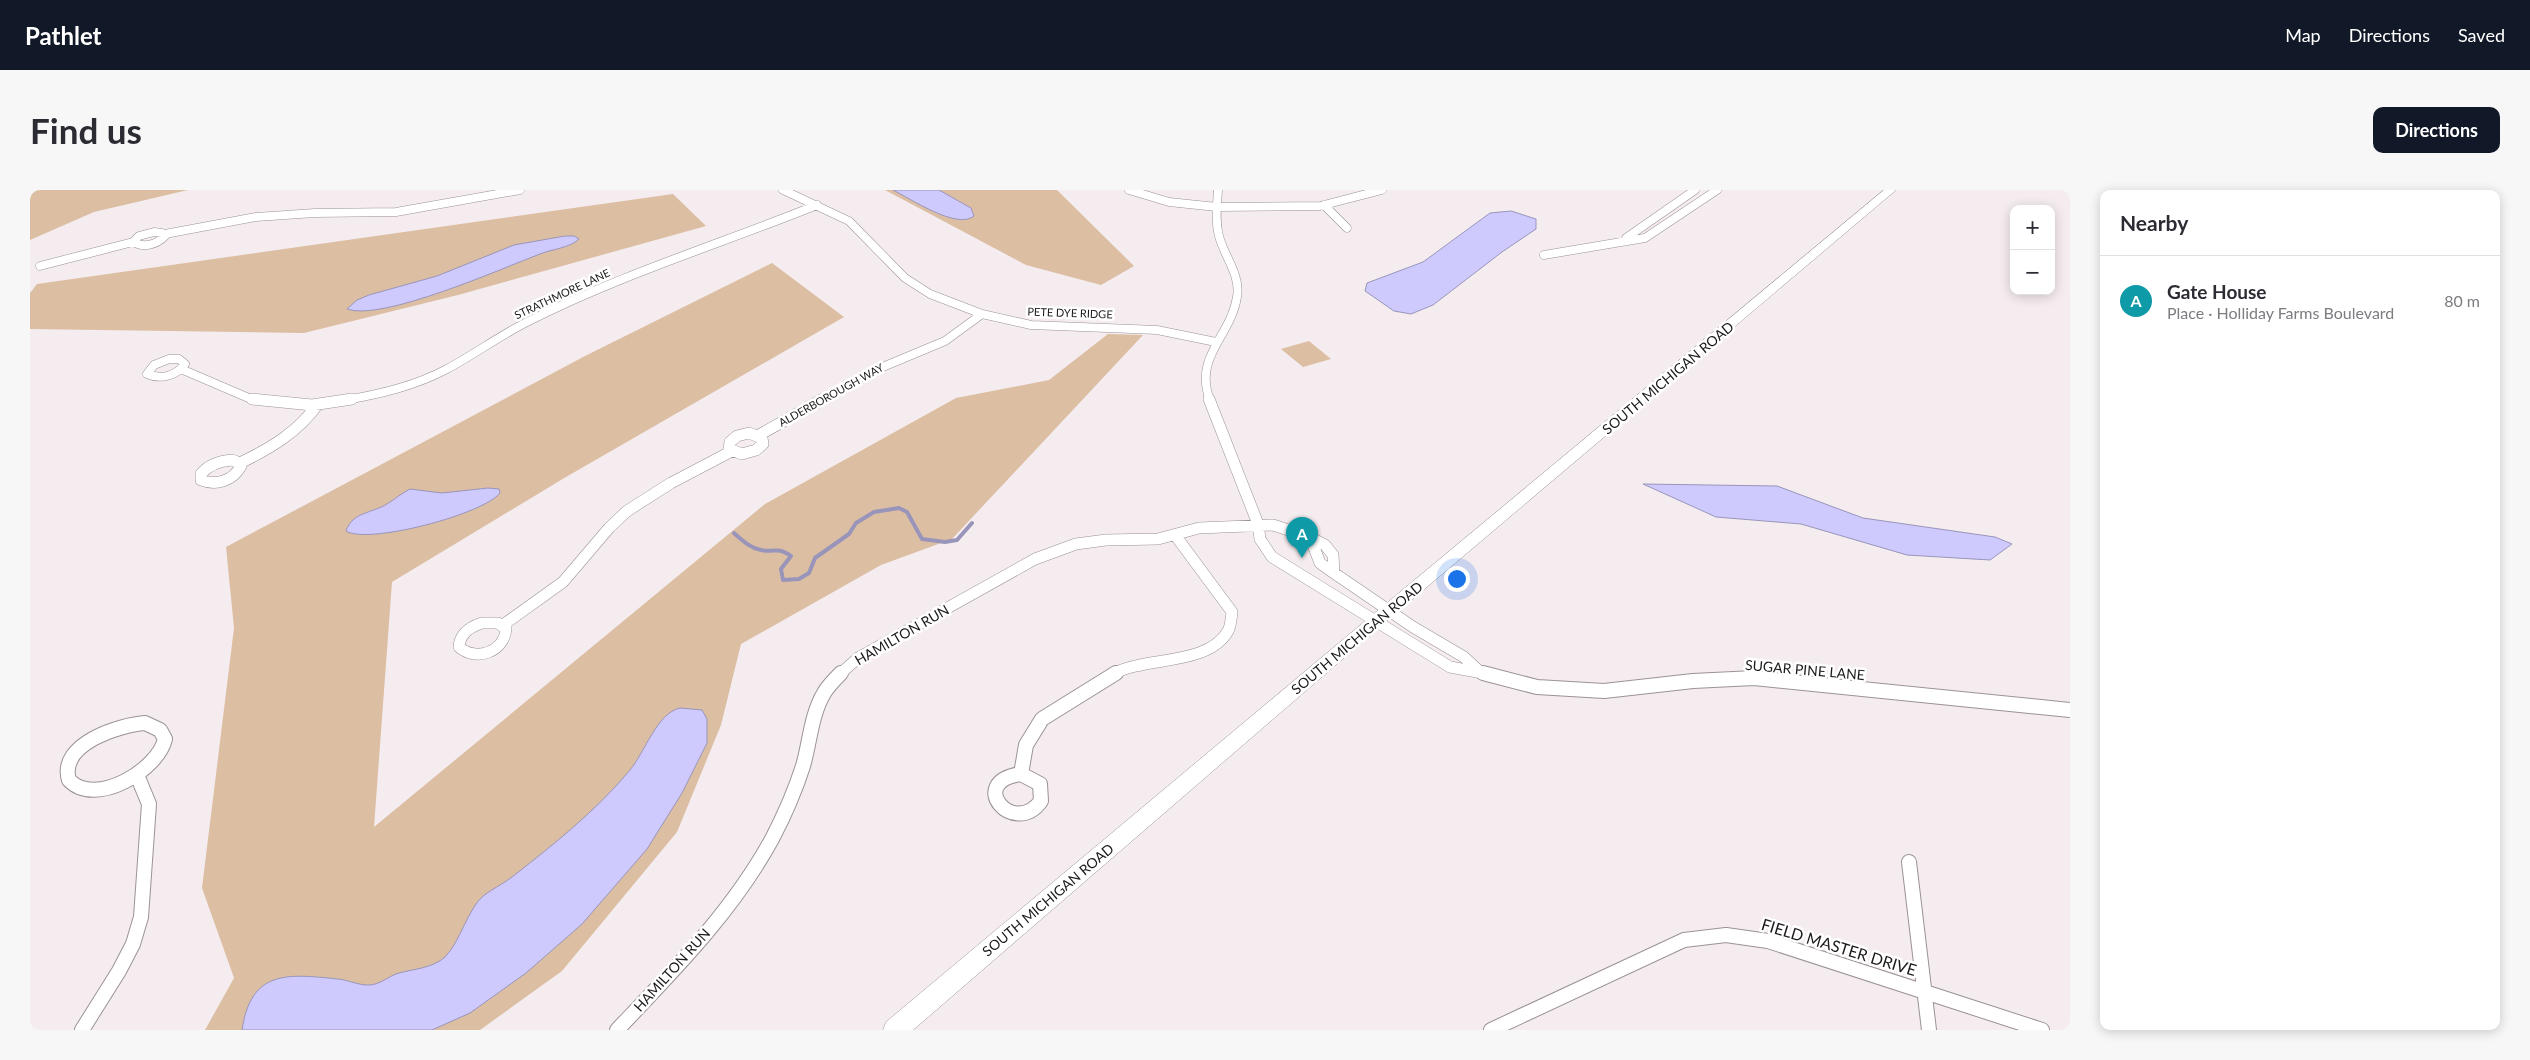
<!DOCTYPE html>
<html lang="en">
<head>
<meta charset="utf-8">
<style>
	body { margin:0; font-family:Lato,sans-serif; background:#f7f7f7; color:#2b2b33 }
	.controls { position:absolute; right:15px; top:15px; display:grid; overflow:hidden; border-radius:10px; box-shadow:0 2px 12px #0003 }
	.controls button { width:45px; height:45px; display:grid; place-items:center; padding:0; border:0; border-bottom:1px solid #e1e1e2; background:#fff; color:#2b2b33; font:25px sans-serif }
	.you { position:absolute; left:1426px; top:388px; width:18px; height:18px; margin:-12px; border:4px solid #fff; border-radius:50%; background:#1a73e8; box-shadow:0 0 0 8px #1a73e833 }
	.badge { display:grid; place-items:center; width:32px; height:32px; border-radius:50%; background:#111827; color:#fff; font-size:16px; font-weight:700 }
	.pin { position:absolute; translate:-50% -41px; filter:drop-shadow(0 1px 2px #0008) }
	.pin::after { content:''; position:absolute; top:26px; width:18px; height:15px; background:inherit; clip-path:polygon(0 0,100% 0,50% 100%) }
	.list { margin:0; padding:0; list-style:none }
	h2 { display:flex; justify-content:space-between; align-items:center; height:65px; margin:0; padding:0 20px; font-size:21px }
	h2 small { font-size:16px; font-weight:400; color:#7c7c81 }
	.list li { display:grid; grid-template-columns:32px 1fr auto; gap:15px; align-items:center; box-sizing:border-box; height:90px; padding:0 20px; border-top:1px solid #e1e1e2 }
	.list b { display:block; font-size:19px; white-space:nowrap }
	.list p { margin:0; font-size:16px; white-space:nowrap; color:#7c7c81 }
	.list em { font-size:16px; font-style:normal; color:#7c7c81 }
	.map { position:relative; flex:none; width:2040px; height:840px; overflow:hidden; border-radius:10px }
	header { display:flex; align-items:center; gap:30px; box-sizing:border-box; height:70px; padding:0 25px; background:#111827; color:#fff }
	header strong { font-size:24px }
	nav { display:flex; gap:28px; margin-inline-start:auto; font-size:18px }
	.intro { display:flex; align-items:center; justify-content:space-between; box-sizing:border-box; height:120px; padding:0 30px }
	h1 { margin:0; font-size:35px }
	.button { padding:12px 22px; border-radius:10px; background:#111827; color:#fff; font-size:18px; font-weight:700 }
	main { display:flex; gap:30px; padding:0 30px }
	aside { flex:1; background:#fff; border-radius:10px; box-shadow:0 2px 12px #0003 }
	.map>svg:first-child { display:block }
</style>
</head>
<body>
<header>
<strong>Pathlet</strong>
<nav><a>Map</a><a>Directions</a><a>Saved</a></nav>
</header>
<div class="intro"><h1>Find us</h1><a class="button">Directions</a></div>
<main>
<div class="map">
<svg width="2040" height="840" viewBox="0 0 2040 840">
	<rect width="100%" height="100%" fill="#f5ecef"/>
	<path fill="#dcbea3" d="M0 0H158L64 22 0 50Z
		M855 0H1027L1104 76 1071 95 996 75Z
		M643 4 676 36 428 105 274 143 0 139V103L7 94Z
		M742 73 814 127 536 287 362 392 344 637 735 314 926 208 1019 190 1078 144 1113 145 922 349 851 375 711 454 691 535 647 642 532 781 450 840H175L204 788 172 698 204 438 196 357 555 166Z
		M1279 151 1301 169 1273 177 1251 159Z"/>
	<path fill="#cecafe" stroke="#9995ba" d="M863 0H909L941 18 944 26C927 40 881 9 863 0Z
		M1481 21 1506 29V39L1472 62 1403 115 1381 124 1364 121 1335 101 1337 93 1393 72 1460 23Z
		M535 46H544L549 49C540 58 522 59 510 64 473 78 351 132 317 119L327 110 339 105 407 86 484 55Z
		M1613 294 1747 296 1833 328 1965 347 1982 354 1960 370 1877 365 1771 334 1686 327Z
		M458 298 469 299 470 303C454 324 338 355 316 341 322 322 343 323 357 314 365 309 372 303 380 299L412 303Z
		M650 518 672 520 677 529V553L652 603 617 659 552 734 496 783 440 823 402 840H212C221 779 258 784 308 789 318 790 328 795 338 795 351 795 358 786 369 783 384 779 403 778 415 767 430 752 438 719 453 706 462 699 473 694 482 687 523 655 566 621 600 580 615 562 627 523 650 518Z"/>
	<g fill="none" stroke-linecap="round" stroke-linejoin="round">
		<path stroke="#9995ba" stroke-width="4" d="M704 343C712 350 720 358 731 360 746 363 746 356 761 366L751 379 753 390 769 389 779 383 785 368 819 344 826 333 844 322 869 318 877 322 892 349 915 352 927 350 942 333"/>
		<g stroke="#9b9295" stroke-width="9">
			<path id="minor-far2" d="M753 0 819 31 875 88 900 104 952 124 1001 135 1127 140 1186 152
				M1099 0 1139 12 1187 17 1290 16 1352 0
				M1294 15 1317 38
				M124 42 132 43 135 46C126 55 114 58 103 52L109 46Z
				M135 44 226 27 285 23 366 22 490 0
				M1596 51V48L1665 0
				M1514 65 1615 48 1687 0
				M10 76 103 52
				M139 169H149L155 174C146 186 131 190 117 184L124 175Z
				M151 179 221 209 230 210
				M316 210C350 204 385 196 417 179 443 165 468 147 495 133 589 85 690 54 787 15
				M790 210 843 181 915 151 952 124
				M1180 210C1163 167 1201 146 1207 107 1211 85 1194 66 1189 46 1185 31 1187 15 1188 0"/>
		</g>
		<g stroke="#9b9295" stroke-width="12">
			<path id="minor-far1" d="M222 209 282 215 322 209
				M1179 209 1228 334 1230 349 1242 367 1420 477 1458 484
				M719 243 732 248 733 254 726 260 712 264 699 259 700 252 707 246Z
				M729 245 793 209
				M202 270 210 273 211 276C203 291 186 296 171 290V284C179 274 190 271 202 270Z
				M210 273C241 258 268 242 288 214
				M1280 347 1290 373 1304 383
				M452 433H468L476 439C474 462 446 472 429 457 430 443 440 437 452 433Z
				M473 435 533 392 579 338 597 321 641 293 702 261
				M810 484 828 468 1005 369 1046 354 1076 350 1128 349 1169 338 1243 335 1280 347 1295 355 1303 365 1304 383 1383 437 1434 467 1450 482
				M1083 484C1116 466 1178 476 1198 441 1201 436 1201 428 1202 422L1145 345"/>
		</g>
		<g stroke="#9b9295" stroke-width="16">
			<path id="minor" d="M1453 483 1507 497 1574 501 1663 491 1724 488 2040 520
				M115 533 130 540 135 549C128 580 65 618 39 590 28 554 89 535 115 533Z
				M991 584 996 555 1012 529 1086 483
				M991 584 1010 594 1011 611C984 648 935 592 991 584Z
				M1879 672 1899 840
				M52 840 89 781 103 754 111 727 119 614 107 585
				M587 840C644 780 702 722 742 649 754 626 765 601 773 576 780 552 781 525 794 503 798 496 805 489 811 483
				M1461 840 1654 750 1696 745 1738 751 2012 840"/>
		</g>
		<g stroke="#9b9295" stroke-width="1">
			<path id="primary" d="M1854 0H1866L1352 435 883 840H853L856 832 1340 427Z"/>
		</g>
		<use href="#minor-far2" stroke="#fff" stroke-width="8"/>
		<use href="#minor-far1" stroke="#fff" stroke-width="11"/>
		<use href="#minor" stroke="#fff" stroke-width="14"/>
		<use href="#primary" fill="#fff" fill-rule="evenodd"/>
	</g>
	<g text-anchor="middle" stroke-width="5" stroke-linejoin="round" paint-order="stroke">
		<g font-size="11" fill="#1c191a" stroke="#fff">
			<text transform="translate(532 104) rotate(-25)" y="4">STRATHMORE LANE</text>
			<text transform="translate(1040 123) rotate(2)" y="4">PETE DYE RIDGE</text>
			<text transform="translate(801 205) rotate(-29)" y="4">ALDERBOROUGH WAY</text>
		</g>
		<g font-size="14" fill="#1c191a" stroke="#fff">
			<text transform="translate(1638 188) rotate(-40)" y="5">SOUTH MICHIGAN ROAD</text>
			<text transform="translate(872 445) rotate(-30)" y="5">HAMILTON RUN</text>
			<text transform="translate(1327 448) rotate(-40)" y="5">SOUTH MICHIGAN ROAD</text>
			<text transform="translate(1775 480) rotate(5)" y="5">SUGAR PINE LANE</text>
			<text transform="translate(1018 710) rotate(-40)" y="5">SOUTH MICHIGAN ROAD</text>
			<text transform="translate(642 780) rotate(-48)" y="5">HAMILTON RUN</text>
		</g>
		<g font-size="16" fill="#1c191a" stroke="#fff">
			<text transform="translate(1809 757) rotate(17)" y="6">FIELD MASTER DRIVE</text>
		</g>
	</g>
</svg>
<div class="controls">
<button>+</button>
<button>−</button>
</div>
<div class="you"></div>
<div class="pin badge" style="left:1272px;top:368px;background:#0f9aa8">A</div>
</div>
<aside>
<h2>Nearby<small></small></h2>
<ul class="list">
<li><span class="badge" style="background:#0f9aa8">A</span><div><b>Gate House</b><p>Place · Holliday Farms Boulevard</p></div><em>80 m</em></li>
</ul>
</aside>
</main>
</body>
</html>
